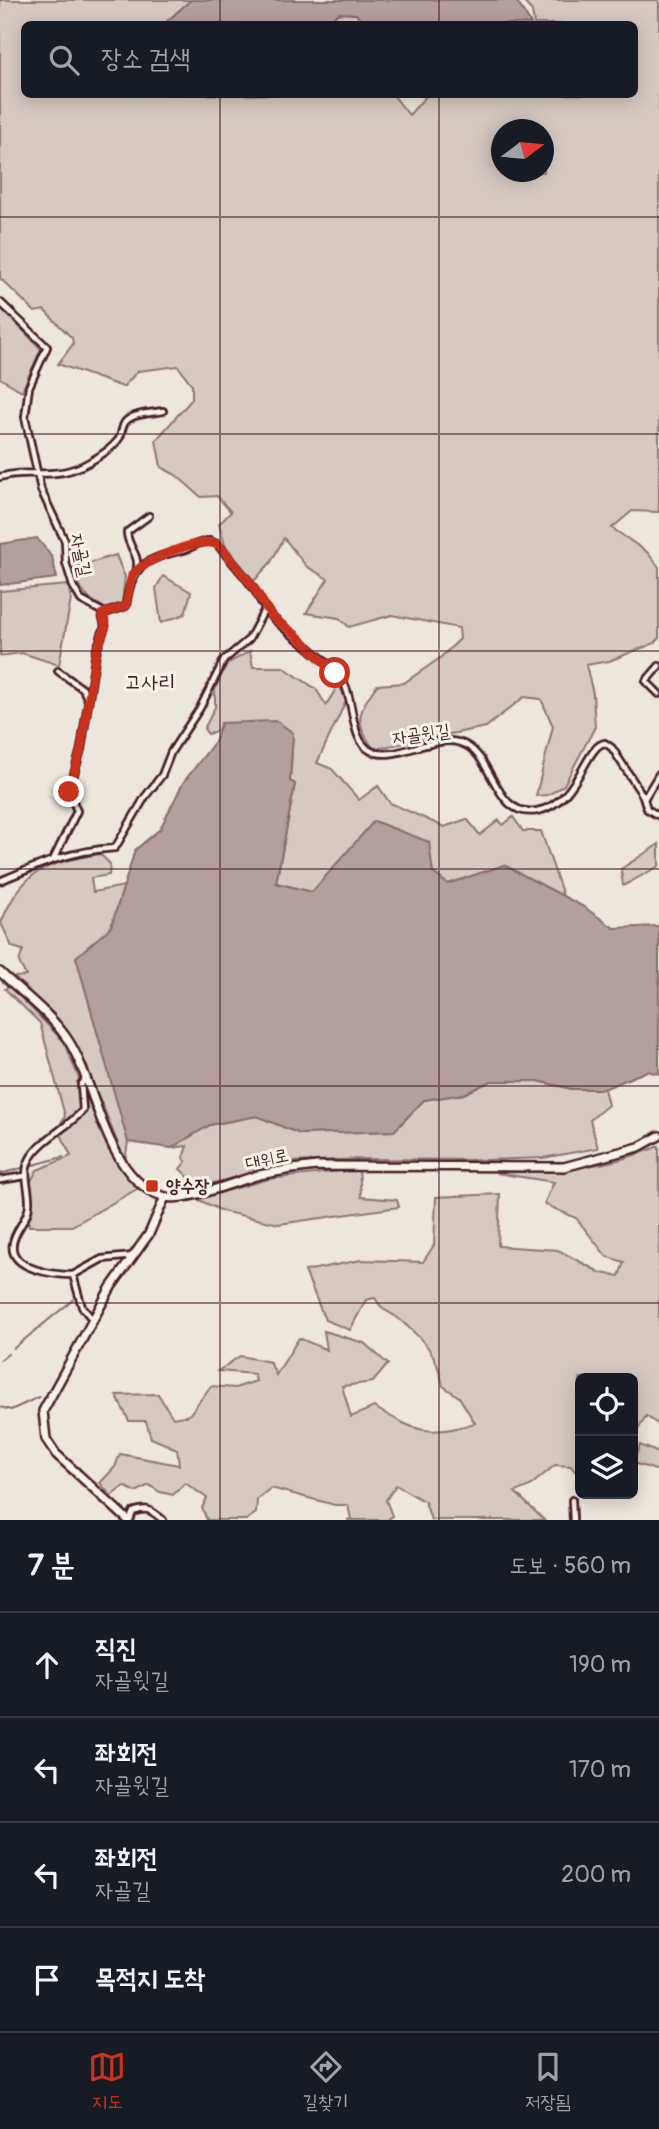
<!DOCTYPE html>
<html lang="ko">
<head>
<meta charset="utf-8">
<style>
	body { margin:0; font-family:Pangolin,"Poor Story",sans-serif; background:#20242c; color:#f1f3f6 }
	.controls { position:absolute; right:21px; bottom:21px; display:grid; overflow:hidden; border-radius:10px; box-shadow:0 4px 18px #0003 }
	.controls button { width:63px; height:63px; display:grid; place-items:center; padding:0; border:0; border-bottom:2px solid #363941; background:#171b24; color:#f1f3f6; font:35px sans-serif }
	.compass { position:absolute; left:491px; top:119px; width:63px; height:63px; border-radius:50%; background:#171b24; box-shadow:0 4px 18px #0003; rotate:74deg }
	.stop { position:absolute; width:21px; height:21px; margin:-16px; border:5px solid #c8321e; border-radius:50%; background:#fff }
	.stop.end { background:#c8321e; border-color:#fff; box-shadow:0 2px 7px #0008 }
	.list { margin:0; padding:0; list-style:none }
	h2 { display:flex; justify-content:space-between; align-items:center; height:91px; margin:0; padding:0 28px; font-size:30px }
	h2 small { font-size:23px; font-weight:400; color:#9ea1a6 }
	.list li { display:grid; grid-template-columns:46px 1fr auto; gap:21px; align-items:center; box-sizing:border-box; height:105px; padding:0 28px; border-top:2px solid #363941 }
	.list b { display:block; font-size:26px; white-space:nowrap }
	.list p { margin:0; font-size:23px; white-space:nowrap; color:#9ea1a6 }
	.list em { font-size:23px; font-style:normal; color:#9ea1a6 }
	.icon { flex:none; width:38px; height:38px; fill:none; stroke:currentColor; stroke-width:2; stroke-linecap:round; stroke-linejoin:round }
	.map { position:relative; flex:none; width:659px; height:1520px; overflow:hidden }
	.search { position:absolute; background:#171b24; box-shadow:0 4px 18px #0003; left:21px; right:21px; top:21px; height:77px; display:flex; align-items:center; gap:18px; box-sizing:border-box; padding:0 24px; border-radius:10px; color:#9ea1a6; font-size:26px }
	.sheet { height:511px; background:#171b24 }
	nav { display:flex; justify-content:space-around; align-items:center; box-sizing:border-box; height:98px; border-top:2px solid #363941; background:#171b24; font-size:19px; color:#9ea1a6 }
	nav a { display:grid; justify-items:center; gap:4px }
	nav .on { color:#c8321e }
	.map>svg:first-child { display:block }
</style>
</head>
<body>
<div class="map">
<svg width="659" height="1520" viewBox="0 0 659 1520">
	<rect width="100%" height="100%" fill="#ece6dd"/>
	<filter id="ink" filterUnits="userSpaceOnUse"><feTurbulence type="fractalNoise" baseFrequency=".0143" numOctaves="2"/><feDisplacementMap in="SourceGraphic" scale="14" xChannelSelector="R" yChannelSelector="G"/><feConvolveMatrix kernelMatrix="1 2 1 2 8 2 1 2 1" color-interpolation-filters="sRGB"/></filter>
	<g filter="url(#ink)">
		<path fill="#d5c9c2" stroke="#907476" stroke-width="2" fill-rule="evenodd" d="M0 0H191L164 24H24V94L393 95 409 115 427 95 634 94V24H534L532 11 522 0H659V512L632 511 612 528 647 552 659 567V638L655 643 609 661 586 665 593 694 595 727 564 785 548 795 536 796 553 726 541 699 524 697 486 727 374 749C353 722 358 711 377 685L404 683 440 658 460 639 459 628 392 615 349 627 339 618 306 613 328 579 306 566 284 538 271 562 254 581 225 545 219 524 231 512 217 496 201 497 176 475 161 467 156 440 192 399V385L178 366 138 371 123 387 58 364 73 344 72 338 44 310 35 312 0 278ZM502 130H544V172H502Z
			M339 13 356 14 363 24H325Z
			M0 307 41 349 22 391 0 378Z
			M116 555 125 577 122 603 111 611C88 601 79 592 73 568Z
			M163 576 191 592 185 614 161 623 156 588Z
			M68 585 71 599 59 665 22 653 0 656V591Z
			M250 651 253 667H283L316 689 326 705 339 684 346 701 317 763 332 769 359 800 378 786 390 803 444 827 467 819 480 835 499 820 503 825 513 817 523 831H541L563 896 504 865 448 884 433 873 312 892 276 883 295 784 290 781 293 733 221 723 218 730 208 734 204 729 215 707V689L227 664Z
			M659 844V866L623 886 621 869Z
			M100 854 110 864 109 875 91 878 93 892 124 886 111 927 128 1142 125 1161 84 1060 55 1015 14 977 26 976 19 962 23 950 12 947 1 923C23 869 46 863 100 854Z
			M9 985 64 1042 109 1151 137 1189 72 1226H29L31 1181 37 1170 71 1156 58 1128 65 1116 40 1023 5 989Z
			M491 1081H538L572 1089H604L608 1105 590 1120 598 1148 543 1158 486 1160 362 1159 290 1162 199 1187 180 1169 186 1161 183 1158 187 1146 171 1148 210 1125 257 1116 300 1134 394 1131 424 1100 464 1094Z
			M659 1146V1425L646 1416 633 1438V1378H580V1477L571 1466 555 1465 530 1486 515 1492 544 1520H431L425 1502 396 1485 386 1500 392 1516 388 1520H347L351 1519 348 1505H335L271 1488 257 1499 256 1513 246 1520H207L202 1508 207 1498 185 1483 173 1495 160 1492 149 1485 136 1492 124 1486 111 1496 100 1483 115 1467 120 1454 179 1465 177 1449 151 1438 146 1421H129L116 1395 158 1394 173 1418 189 1415 211 1386 235 1388 256 1381 254 1374 218 1371 240 1356 270 1362 276 1375 299 1338 327 1350 324 1331 364 1343 388 1364 373 1382 342 1386 351 1417 374 1407C415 1431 428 1438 475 1423L459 1397 443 1386C437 1353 424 1340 399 1319 387 1309 386 1315 375 1298L366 1300 350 1330 325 1320 305 1271 361 1260 423 1262 434 1245 436 1197 500 1194 498 1246 558 1250 601 1273 619 1276 624 1262 607 1257 576 1218 544 1204 554 1182 496 1173C552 1171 607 1169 659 1146Z
			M359 1169 361 1197 397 1200 399 1207 279 1224 222 1211 197 1199 269 1179Z
			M640 1445 659 1453V1471L633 1463Z"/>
		<path fill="#b39f9d" stroke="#896c6f" stroke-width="2" d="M191 0H516L531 24H364L356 14 339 13 325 24H164Z
			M37 538 52 557 57 578 0 585V544Z
			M277 721 293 733 290 781 295 784 276 883 312 892 374 821 429 842 433 873 448 884 504 865 584 907 614 928 659 926V1074L647 1071 604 1089H572L538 1081H491L464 1094 424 1100 394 1131 300 1134 257 1116 210 1125 171 1148 128 1142 76 957 111 927 135 850 160 829 183 783 216 740 221 723Z"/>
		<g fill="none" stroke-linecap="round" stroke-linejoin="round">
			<path stroke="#896c6f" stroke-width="2" d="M0 1174 63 1157
				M14 1348 73 1300
				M0 1360 8 1354
				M0 1407 11 1410 39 1397"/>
			<g stroke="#4a1f2b" stroke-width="10">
				<path id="street" d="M0 302 47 347 29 387 25 417 41 490 65 541 66 563 73 586 81 600 101 611 105 626 96 652 81 749 69 792 77 811 54 858
					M0 477C24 469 47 478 71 470 85 466 113 450 120 437 122 432 122 425 126 421 134 413 153 413 163 411
					M137 568C139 553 127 546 127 532L149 516
					M102 614 126 606C131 564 146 559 184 550 193 547 199 541 210 541L217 544C228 558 241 571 251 585 259 595 262 607 271 616 292 638 323 654 342 680 355 698 349 740 371 751 398 764 441 727 469 747 495 765 497 818 537 811 579 803 585 745 605 743L612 748 643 796 647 809 659 816
					M58 671 83 689 88 700
					M659 694 646 681 659 666
					M644 799 659 774
					M0 881C38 865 73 850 115 848L145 797 162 775 171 752 200 708 224 660 249 639 265 609
					M86 1078 81 1084 83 1110C69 1127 43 1138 31 1157 21 1173 30 1187 29 1204 29 1219 15 1229 13 1243 8 1270 56 1275 73 1275L82 1307 93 1320
					M0 1180 25 1176
					M73 1275 102 1259 134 1256
					M572 1500 573 1520
					M130 1520 133 1512C149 1506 151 1511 163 1520"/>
			</g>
			<g stroke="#4a1f2b" stroke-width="12">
				<path id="secondary" d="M0 972C22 993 51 1014 68 1040 97 1084 106 1183 166 1197 187 1202 236 1181 259 1175 278 1171 297 1168 316 1166L564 1167 639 1147 659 1136
					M128 1520 56 1454 46 1439 43 1411 111 1287 149 1234 165 1197"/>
			</g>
			<use href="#street" stroke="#f7f3e8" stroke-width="4.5"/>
			<use href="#secondary" stroke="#f7f3e8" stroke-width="7"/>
		</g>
	</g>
	<g fill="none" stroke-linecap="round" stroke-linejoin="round" filter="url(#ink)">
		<path stroke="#c8321e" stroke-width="9" d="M69 792 81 749 96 652 106 626 102 614 126 606 132 575C145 559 200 537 218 544L252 585 272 617 295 634 335 673"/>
	</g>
	<path fill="none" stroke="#4a1f2b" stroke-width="2" stroke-opacity="0.55" d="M220 0V24M439 0V24M220 94V1520M439 94V1520M0 217H659M0 434H659M0 651H659M0 869H659M0 1086H659M0 1303H659"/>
	<rect fill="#c8321e" stroke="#f7f3e8" stroke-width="2.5" x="145" y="1179" width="14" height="14" rx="3.5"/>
	<g text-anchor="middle" stroke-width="6" stroke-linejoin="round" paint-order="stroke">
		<g font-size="18" fill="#4a1f2b" stroke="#f7f3e8">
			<text transform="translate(81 555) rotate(78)" y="6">자골길</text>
			<text transform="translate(421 734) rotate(-8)" y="6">자골윗길</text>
			<text transform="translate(267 1159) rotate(-12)" y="6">대위로</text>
		</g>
		<g font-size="18" font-weight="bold" fill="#4a1f2b" stroke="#f7f3e8" text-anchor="start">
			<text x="166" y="1192">양수장</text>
		</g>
		<g font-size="21" fill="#4a1f2b" stroke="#f7f3e8">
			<text x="150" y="689">고사리</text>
		</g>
	</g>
</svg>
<div class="controls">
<button><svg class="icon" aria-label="locate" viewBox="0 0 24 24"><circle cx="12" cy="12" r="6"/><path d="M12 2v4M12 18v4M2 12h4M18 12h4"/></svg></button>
<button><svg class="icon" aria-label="layers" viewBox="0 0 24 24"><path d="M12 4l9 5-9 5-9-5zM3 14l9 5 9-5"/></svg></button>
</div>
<svg class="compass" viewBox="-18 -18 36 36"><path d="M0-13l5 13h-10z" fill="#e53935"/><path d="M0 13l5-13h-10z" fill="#9ea1a6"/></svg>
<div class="stop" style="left:335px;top:673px"></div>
<div class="stop end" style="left:69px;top:792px"></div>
<div class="search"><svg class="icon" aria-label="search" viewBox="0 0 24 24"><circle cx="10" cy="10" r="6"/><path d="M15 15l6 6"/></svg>장소 검색</div>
</div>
<section class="sheet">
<h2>7 분<small>도보 · 560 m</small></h2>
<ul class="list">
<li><svg class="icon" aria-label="ahead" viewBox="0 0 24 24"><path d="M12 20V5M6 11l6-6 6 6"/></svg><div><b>직진</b><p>자골윗길</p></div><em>190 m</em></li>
<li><svg class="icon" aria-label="left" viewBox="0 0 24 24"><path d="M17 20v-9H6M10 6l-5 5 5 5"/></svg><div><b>좌회전</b><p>자골윗길</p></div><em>170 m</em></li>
<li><svg class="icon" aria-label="left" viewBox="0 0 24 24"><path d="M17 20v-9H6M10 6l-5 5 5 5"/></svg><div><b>좌회전</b><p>자골길</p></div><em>200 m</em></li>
<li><svg class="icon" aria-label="arrive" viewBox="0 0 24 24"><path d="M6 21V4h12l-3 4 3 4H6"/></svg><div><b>목적지 도착</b></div></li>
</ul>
</section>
<nav>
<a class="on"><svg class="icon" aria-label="map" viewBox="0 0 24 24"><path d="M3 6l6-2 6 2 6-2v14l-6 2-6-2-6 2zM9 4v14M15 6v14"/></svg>지도</a>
<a><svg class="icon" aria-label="directions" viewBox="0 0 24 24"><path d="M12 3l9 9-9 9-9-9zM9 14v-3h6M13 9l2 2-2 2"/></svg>길찾기</a>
<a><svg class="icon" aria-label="saved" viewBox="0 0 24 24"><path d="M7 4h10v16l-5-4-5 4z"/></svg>저장됨</a>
</nav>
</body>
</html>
